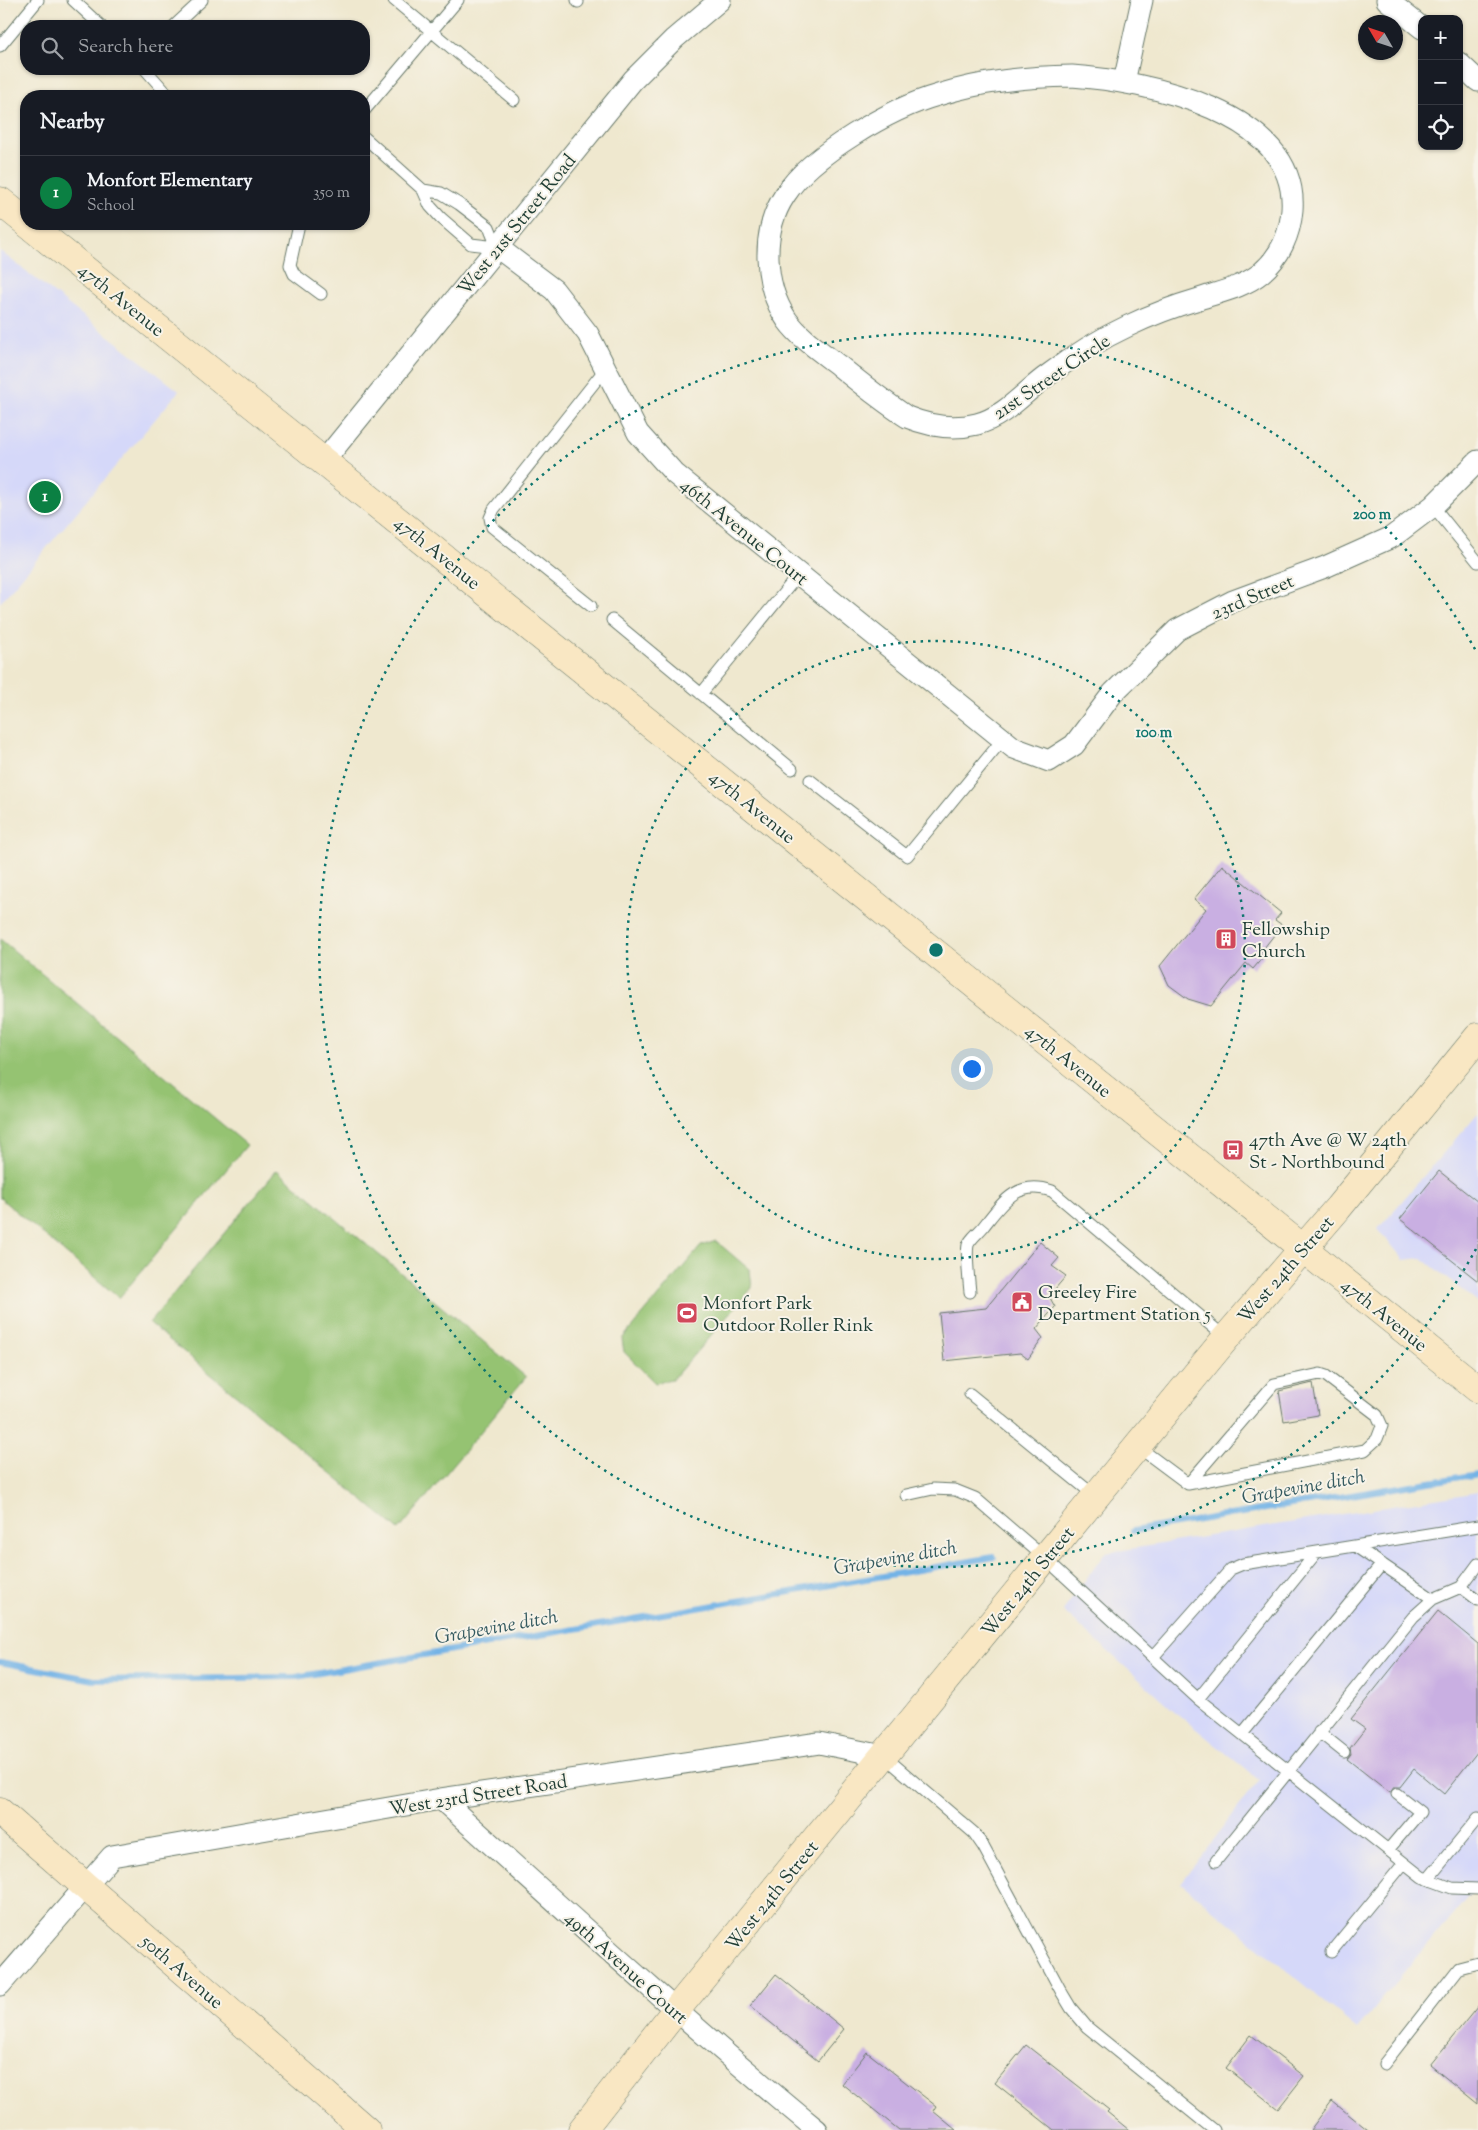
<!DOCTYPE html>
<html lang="en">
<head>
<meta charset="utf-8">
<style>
	body { margin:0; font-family:"Sorts Mill Goudy",serif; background:#20242c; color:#f1f3f6 }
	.controls { position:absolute; right:15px; top:15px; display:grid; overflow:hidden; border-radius:10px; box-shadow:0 1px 4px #0004 }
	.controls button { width:45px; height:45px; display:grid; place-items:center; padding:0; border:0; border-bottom:1px solid #363941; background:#171b24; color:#f1f3f6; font:25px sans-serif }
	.compass { position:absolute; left:1358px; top:15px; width:45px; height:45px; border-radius:50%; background:#171b24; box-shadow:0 1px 4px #0004; rotate:309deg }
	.you { position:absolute; left:971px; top:1068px; width:18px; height:18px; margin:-12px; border:4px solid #fff; border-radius:50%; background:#1a73e8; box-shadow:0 0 0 8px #1a73e833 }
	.badge { display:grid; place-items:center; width:32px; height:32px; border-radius:50%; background:#0b8043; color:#fff; font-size:16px; font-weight:700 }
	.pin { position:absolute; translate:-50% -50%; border:2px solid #fff; box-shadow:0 1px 5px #0006 }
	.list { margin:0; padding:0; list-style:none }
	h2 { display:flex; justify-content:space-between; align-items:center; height:65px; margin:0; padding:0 20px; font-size:21px }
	h2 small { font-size:16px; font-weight:400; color:#9ea1a6 }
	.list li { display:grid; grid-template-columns:32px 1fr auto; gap:15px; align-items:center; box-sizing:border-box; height:75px; padding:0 20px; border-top:1px solid #363941 }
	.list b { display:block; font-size:19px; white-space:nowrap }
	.list p { margin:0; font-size:16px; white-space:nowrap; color:#9ea1a6 }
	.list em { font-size:16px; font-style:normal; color:#9ea1a6 }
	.icon { flex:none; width:28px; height:28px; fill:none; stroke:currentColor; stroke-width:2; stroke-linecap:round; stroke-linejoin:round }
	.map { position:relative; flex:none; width:1478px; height:2130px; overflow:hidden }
	.search { position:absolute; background:#171b24; box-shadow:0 1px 4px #0004; left:20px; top:20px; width:350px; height:55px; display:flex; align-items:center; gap:12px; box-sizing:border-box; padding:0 18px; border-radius:20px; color:#9ea1a6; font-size:19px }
	.panel { position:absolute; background:#171b24; box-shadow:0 1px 4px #0004; left:20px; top:90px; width:350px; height:140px; border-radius:20px }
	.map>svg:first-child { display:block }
</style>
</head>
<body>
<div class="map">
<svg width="1478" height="2130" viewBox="0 0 1478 2130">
	<rect width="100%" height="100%" fill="#f7f3e8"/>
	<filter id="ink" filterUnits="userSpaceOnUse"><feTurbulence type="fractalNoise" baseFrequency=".02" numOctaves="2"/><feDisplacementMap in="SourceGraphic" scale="10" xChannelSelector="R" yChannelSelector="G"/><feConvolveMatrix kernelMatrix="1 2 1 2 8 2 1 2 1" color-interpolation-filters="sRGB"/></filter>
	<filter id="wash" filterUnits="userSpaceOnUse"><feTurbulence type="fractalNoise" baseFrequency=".0096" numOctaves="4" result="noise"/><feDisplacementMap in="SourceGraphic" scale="20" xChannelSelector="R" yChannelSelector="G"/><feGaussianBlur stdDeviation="1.12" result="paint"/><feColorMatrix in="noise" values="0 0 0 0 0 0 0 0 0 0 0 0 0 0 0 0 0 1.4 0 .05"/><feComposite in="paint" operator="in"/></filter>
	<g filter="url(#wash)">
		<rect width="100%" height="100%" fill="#efe8cf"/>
		<path fill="#d5d8f9" d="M0 251 179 391 0 603Z
			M1478 1113V1303L1422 1258 1404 1260 1378 1229Z
			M1478 1492V1885L1357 2029 1181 1883 1259 1780 1180 1716 1063 1611 1105 1553Z"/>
		<path fill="#95c372" stroke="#5a8053" d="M0 939 247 1145 119 1298 0 1198Z
			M277 1170 526 1377 399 1530 149 1323Z
			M716 1241 750 1270 752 1288 672 1380 655 1383 624 1352 622 1339 701 1246Z"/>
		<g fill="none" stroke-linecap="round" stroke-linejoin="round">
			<path stroke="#73b3e6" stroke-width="6" d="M1133 1531 1478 1474
				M0 1662 94 1680 296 1677 994 1557"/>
		</g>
		<g id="blocks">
			<path fill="#c9afe2" d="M1222 865 1281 913 1275 920 1282 925 1260 953 1264 956 1253 969 1246 963 1211 1006 1188 999 1169 985 1160 966 1206 909 1194 899Z
				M1439 1171 1478 1202V1281L1400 1219Z
				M1040 1242 1059 1258 1052 1266 1066 1276 1049 1296 1055 1307 1036 1329 1043 1338 1028 1359 1020 1353 944 1361 939 1313 986 1308Z
				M1313 1383 1318 1415 1284 1421 1279 1391Z
				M1438 1611 1478 1644V1751L1444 1794 1414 1769 1400 1787H1394L1390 1793 1347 1759 1351 1754 1350 1748 1365 1729 1351 1719Z
				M776 1974 844 2029 818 2061 750 2006Z
				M1478 2006V2104L1430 2065Z
				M1251 2035 1304 2076 1278 2109 1226 2068Z
				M1026 2045 1109 2110 1107 2112 1129 2130H1054L995 2083Z
				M867 2052 936 2106 933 2111 956 2130H899L842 2084Z
				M1332 2101 1368 2130H1310Z"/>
		</g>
	</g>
	<g filter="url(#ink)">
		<use href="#blocks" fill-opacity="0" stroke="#68796a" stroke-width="1"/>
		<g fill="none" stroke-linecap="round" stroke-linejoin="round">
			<g stroke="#68796a" stroke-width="13">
				<path id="lane" d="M73 0 101 26
					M394 0 514 100
					M577 0 578 2
					M174 26 202 0
					M0 46 38 0
					M145 69 169 96
					M364 111 458 0
					M364 137 423 190 430 206 441 218 471 244 497 247 489 227 459 204 441 193 423 190
					M299 224 290 265 294 274 321 294
					M1433 506 1478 562
					M591 606 492 527 490 518 494 509 606 368
					M612 620 792 769
					M701 694 799 574
					M810 780 907 856 1003 739
					M970 1292C969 1282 966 1254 968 1245 970 1239 979 1232 983 1227 1002 1203 1017 1179 1052 1191L1226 1338
					M970 1394 1095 1496
					M1137 1446 1188 1484 1365 1450 1377 1439 1382 1426 1377 1415 1326 1376 1320 1374 1274 1384 1188 1484
					M906 1495 933 1489 955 1490 975 1498 1045 1558 1198 1699 1422 1877 1452 1888 1478 1889
					M1355 1546 1433 1599
					M1461 1587 1478 1564
					M1153 1657 1231 1569 1243 1564 1478 1526
					M1198 1699 1316 1553
					M1319 1732 1344 1752
					M1242 1734 1382 1564
					M884 1756 974 1833 983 1846 1062 1993 1071 2008 1087 2027 1214 2130
					M1388 1850 1420 1812 1397 1794
					M1216 1861 1413 1617 1433 1599 1461 1587 1478 1600
					M1428 1879 1478 1818
					M1331 1952 1404 1863
					M1384 2064 1459 1968 1478 1963"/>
			</g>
			<g stroke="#68796a" stroke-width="23">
				<path id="street" d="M1387 0 1422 28
					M1459 63 1478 81
					M1072 76C1145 81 1299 112 1292 210 1290 234 1280 257 1261 273 1244 287 1220 292 1199 299 1175 306 1151 315 1128 326 1100 339 1073 356 1048 375 1025 391 1005 417 977 424 953 430 929 426 907 417 883 401 860 383 838 365 820 351 800 338 787 320 763 284 761 231 785 195 811 154 892 108 938 95 983 81 1025 77 1072 76Z
					M1124 82 1142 0
					M497 247 554 290 588 334 638 433 675 474 1014 748 1049 761 1074 745 1113 693 1177 630 1233 601 1325 567 1392 537 1433 506 1478 461
					M324 461 633 80 674 39 720 0
					M441 1799C565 1911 688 2024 817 2130
					M0 1985 112 1856 441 1799 819 1743 884 1756"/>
			</g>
			<g stroke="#68796a" stroke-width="29">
				<path id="secondary" d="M0 201 26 222
					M28 224 1478 1389
					M0 1812 366 2130
					M582 2130 676 2010 1045 1558 1226 1338 1338 1208 1478 1037"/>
			</g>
			<use href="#lane" stroke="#fff" stroke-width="11"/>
			<use href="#street" stroke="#fff" stroke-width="21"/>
			<use href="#secondary" stroke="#f9e7c3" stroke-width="28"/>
		</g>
	</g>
	<g fill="none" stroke="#0f766e" stroke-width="2.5" stroke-dasharray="2.5 5">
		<circle cx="936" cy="950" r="309"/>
		<path d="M1476 1249A617 617 0 1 1 1476 651"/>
	</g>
	<defs>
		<g id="building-square" transform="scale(1.125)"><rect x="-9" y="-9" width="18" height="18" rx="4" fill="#d1495b" stroke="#f7f3e8"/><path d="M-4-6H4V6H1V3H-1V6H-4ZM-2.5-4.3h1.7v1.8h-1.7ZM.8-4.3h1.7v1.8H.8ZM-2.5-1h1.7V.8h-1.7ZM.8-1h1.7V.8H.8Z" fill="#fff"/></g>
		<g id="bus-square" transform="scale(1.125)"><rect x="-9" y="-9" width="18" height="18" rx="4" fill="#d1495b" stroke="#f7f3e8"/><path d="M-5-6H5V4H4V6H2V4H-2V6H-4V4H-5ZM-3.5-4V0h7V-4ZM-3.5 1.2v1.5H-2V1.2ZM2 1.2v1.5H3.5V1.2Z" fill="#fff"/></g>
		<g id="civic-square" transform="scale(1.125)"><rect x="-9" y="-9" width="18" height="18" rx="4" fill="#d1495b" stroke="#f7f3e8"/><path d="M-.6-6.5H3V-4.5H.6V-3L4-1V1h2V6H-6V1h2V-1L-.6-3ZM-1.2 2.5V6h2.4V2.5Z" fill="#fff"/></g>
		<g id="stadium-square" transform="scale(1.125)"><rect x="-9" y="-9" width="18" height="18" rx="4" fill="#d1495b" stroke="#f7f3e8"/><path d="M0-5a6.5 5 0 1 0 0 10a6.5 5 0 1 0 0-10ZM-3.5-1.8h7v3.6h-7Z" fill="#fff"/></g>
	</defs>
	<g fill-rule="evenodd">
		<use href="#building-square" x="1226" y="939"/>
		<use href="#bus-square" x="1233" y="1150"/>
		<use href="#civic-square" x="1022" y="1302"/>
		<use href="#stadium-square" x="687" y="1313"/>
	</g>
	<g text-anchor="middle" stroke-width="4" stroke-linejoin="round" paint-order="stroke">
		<g font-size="19" fill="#1f3d34" stroke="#f7f3e8">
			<text transform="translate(516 224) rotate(-51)" y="7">West 21st Street Road</text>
			<text transform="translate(122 299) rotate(39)" y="7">47th Avenue</text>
			<text transform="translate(1051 376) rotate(-34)" y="7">21st Street Circle</text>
			<text transform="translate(745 531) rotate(39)" y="7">46th Avenue Court</text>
			<text transform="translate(438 552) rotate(39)" y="7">47th Avenue</text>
			<text transform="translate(1252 596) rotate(-23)" y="7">23rd Street</text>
			<text transform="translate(753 806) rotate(39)" y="7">47th Avenue</text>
			<text transform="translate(1069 1060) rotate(39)" y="7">47th Avenue</text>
			<text transform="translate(1285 1269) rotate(-49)" y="7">West 24th Street</text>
			<text transform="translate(1385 1314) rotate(39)" y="7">47th Avenue</text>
			<text transform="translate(1027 1581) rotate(-51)" y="7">West 24th Street</text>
			<text transform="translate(478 1794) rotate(-9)" y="7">West 23rd Street Road</text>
			<text transform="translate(771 1895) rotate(-51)" y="7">West 24th Street</text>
			<text transform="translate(627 1967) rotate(42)" y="7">49th Avenue Court</text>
			<text transform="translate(183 1971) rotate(41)" y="7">50th Avenue</text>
		</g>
		<g font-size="19" fill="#1f3d34" stroke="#f7f3e8" text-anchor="start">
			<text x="1242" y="935">Fellowship<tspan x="1242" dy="22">Church</tspan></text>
			<text x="1249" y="1146">47th Ave @ W 24th<tspan x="1249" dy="22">St - Northbound</tspan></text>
			<text x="1038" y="1298">Greeley Fire<tspan x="1038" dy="22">Department Station 5</tspan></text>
			<text x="703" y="1309">Monfort Park<tspan x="703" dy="22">Outdoor Roller Rink</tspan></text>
		</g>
		<g font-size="20" font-style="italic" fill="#345a60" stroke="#f7f3e8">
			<text transform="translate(1303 1486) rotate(-10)" y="7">Grapevine ditch</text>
			<text transform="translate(895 1557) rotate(-10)" y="7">Grapevine ditch</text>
			<text transform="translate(496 1626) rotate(-10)" y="7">Grapevine ditch</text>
		</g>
	</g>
	<circle cx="936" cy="950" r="8" fill="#0f766e" stroke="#f7f3e8" stroke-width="2.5"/>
	<g font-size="15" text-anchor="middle" font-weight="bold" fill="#0f766e" stroke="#f7f3e8" stroke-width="4" stroke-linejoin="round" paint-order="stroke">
		<text x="1372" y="519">200 m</text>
		<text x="1154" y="737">100 m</text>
	</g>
</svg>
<div class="controls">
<button>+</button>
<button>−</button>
<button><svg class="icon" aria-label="locate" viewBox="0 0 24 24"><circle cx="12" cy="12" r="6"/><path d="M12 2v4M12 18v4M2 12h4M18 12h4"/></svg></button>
</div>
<svg class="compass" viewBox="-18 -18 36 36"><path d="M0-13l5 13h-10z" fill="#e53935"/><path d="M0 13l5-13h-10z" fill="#9ea1a6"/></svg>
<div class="you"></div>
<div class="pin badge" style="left:45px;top:497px">1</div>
<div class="search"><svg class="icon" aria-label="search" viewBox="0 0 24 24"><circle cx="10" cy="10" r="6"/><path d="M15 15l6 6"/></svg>Search here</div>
<section class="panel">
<h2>Nearby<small></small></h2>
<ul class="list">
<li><span class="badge">1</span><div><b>Monfort Elementary</b><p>School</p></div><em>350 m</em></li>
</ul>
</section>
</div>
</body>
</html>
